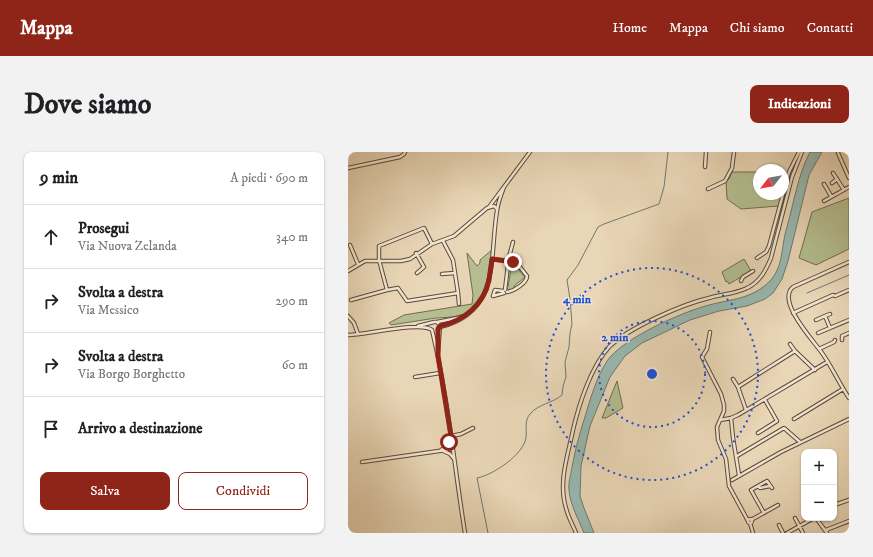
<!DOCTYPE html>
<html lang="it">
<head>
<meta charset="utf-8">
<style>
	body { margin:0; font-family:"IM FELL DW Pica",serif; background:#f2f2f2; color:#202124 }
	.controls { position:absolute; right:12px; bottom:12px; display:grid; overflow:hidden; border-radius:8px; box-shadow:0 1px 3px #0004 }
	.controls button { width:36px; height:36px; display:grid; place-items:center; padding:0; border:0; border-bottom:1px solid #e0e0e0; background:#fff; color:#202124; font:20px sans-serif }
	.compass { position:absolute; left:405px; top:12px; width:36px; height:36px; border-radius:50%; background:#fff; box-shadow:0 1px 3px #0004; rotate:239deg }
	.stop { position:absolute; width:12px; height:12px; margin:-9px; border:3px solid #8f2418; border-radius:50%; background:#fff }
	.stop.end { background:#8f2418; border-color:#fff; box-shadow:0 1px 4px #0008 }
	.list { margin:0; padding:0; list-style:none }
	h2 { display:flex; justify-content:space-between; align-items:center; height:52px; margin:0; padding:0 16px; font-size:17px }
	h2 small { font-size:13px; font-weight:400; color:#757577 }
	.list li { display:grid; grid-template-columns:26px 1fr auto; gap:12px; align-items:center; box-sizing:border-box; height:64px; padding:0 16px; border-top:1px solid #e0e0e0 }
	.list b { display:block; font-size:15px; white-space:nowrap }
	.list p { margin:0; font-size:13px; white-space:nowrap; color:#757577 }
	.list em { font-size:13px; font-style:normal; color:#757577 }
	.actions { display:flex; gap:8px; padding:12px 16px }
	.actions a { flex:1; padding:9px 0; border:1px solid #8f2418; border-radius:8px; text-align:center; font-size:14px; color:#8f2418 }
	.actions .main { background:#8f2418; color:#fff }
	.icon { flex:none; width:22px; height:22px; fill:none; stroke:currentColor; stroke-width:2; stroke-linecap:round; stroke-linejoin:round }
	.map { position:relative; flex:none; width:501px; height:381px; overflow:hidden; border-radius:8px }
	header { display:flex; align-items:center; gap:24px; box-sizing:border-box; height:56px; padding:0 20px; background:#8f2418; color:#fff }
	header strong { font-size:19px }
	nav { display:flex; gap:22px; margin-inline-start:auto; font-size:14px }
	.intro { display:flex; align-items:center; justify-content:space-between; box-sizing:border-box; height:96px; padding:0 24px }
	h1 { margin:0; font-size:28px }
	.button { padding:10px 18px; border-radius:8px; background:#8f2418; color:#fff; font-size:14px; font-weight:700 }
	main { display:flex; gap:24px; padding:0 24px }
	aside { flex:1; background:#fff; border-radius:8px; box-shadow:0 1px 3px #0004 }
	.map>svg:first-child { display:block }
</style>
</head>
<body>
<header>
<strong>Mappa</strong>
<nav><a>Home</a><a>Mappa</a><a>Chi siamo</a><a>Contatti</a></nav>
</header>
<div class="intro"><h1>Dove siamo</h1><a class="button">Indicazioni</a></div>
<main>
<aside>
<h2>9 min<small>A piedi · 690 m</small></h2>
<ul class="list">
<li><svg class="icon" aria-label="ahead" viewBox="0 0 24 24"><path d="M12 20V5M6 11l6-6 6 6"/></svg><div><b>Prosegui</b><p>Via Nuova Zelanda</p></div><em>340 m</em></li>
<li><svg class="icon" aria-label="right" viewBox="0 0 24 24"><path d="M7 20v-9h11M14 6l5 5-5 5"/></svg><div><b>Svolta a destra</b><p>Via Messico</p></div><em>290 m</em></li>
<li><svg class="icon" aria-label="right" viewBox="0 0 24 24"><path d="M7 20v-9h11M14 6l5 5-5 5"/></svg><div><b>Svolta a destra</b><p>Via Borgo Borghetto</p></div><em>60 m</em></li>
<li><svg class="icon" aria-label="arrive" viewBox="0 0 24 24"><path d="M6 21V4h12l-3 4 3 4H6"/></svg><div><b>Arrivo a destinazione</b></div></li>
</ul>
<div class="actions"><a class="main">Salva</a><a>Condividi</a></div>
</aside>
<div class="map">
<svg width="501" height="381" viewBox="0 0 501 381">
	<rect width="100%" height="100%" fill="#e9d6b6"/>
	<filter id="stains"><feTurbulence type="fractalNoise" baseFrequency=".005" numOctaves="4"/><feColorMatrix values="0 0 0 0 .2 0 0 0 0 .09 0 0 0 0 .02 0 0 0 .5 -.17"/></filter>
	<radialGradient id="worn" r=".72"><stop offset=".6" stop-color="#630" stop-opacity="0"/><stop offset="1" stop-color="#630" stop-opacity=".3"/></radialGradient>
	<path fill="#b4be90" stroke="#6f6d4f" d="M384 20H411V42H427L433 47 431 54 393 57 379 47 378 30 381 27Z
		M501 46V97L468 113 451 106 464 60Z
		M145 97 142 129 136 144 128 155 116 162 105 165 88 166 43 173 41 171 56 163 124 152 125 143 119 101 129 114 132 111V108Z
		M396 107 403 119 381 132 379 129 378 130 374 120Z
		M164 111 168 112 167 114 177 125 166 134V137L161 138 158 135H160L163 117 162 113Z
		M269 229 275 256 258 266H254Z"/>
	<path fill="#98b9b2" stroke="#6c7a70" d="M462 0H474L461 23 440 109 434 127 425 141 417 147 399 154 371 159 342 168 294 191 277 204 262 225 242 274 233 314 232 344 236 356 246 381H236C231 368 222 353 221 338 220 331 223 322 224 315 227 299 231 283 236 268 242 248 248 226 259 209 275 186 334 160 361 153 384 147 404 147 422 129 436 114 433 93 439 75 446 50 450 23 462 0Z"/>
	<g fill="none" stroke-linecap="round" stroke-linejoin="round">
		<path stroke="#6c7a70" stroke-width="1" d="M459 141 501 123
			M140 381 129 326C145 323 175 303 178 286 179 277 176 269 182 262 190 252 205 251 214 243L215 234 218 225 217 210 221 195 222 181 224 172 222 147 219 128 230 113 250 75 256 72 311 52 316 35 320 0"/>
		<g stroke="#5a4a38" stroke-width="4.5">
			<path id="minor" d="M490 1 501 26
				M357 15 358 0
				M0 16 52 5 56 2 57 0
				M485 21 496 38
				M484 31 489 27
				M476 32 483 44
				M360 37 377 29 384 16 386 0
				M476 49 501 35
				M141 55 182 0
				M2 93 10 112
				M68 101 76 115 69 121
				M409 106 418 100 421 94 441 20 451 0
				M144 107 168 110 179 124C179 131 166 139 159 140
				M501 110 445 135C428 149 465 188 474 201 484 215 491 231 501 246
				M0 119 17 109H53L62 107 84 92 106 84 139 56 146 54 149 57
				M94 122 107 121
				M393 129 395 125 405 119
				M39 138 50 136 59 149 110 141 105 108 95 89
				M157 138 161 105 165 90
				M155 139 147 138 145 144 156 141
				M110 141 111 152
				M3 148 39 138 31 108V94L76 76 84 92
				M445 161 485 143 487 144 501 138
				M0 164 6 171 10 182
				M477 164 482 162
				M468 168 477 164 482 176
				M89 170 92 174 90 200
				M70 174 86 170H89L114 165
				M92 175C153 160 141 107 149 59 150 50 153 43 156 35
				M362 180 359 197 354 205 373 242 376 253V259L369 275 370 288 378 307 381 334 400 369
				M470 181 501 168
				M0 183C17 183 73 169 84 178 100 244 106 313 117 381
				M494 188V184L501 181
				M442 192 447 199
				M471 197 486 190 487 188
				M67 225 92 221
				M385 227 390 235 398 258
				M390 235 447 199 467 218
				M383 266 385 286 391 323
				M446 267 495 237
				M372 268 383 266 390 263 479 210
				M410 281 429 269 417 248
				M103 284 113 282 125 276
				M102 286 100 293 93 298 102 302 106 307
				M389 304 436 276 452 290
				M14 310 105 297
				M384 328 433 300 501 267
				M410 334 412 336 422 334
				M486 353 501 348
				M416 361 403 338 419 329 424 336
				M447 366 455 381
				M468 366 479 381
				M400 369a2 2 0 1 1 4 0a2 2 0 1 1-4 0Z
				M403 368 430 353
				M402 371 405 381
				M431 373 435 381
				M478 378 501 369
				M228 381C225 373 220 365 218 356 210 330 220 303 225 278 231 252 243 215 261 195 280 176 335 152 361 146 374 142 387 142 399 136 412 130 418 118 423 106L444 25 454 0
				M439 381 466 366"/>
		</g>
		<use href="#minor" stroke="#f1e4d0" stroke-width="2.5"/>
	</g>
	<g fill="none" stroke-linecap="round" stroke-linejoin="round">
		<path stroke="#8f2418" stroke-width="5" d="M101 290 103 284 90 204V177L92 174C115 169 136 153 141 128 142 121 143 114 144 107L165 110"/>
	</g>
	<g fill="none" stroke="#1d4ed8" stroke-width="2" stroke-dasharray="2 4">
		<circle cx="304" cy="222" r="53"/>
		<circle cx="304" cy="222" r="106"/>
	</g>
	<circle cx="304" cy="222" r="6" fill="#1d4ed8" stroke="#f1e4d0" stroke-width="2"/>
	<g font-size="12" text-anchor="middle" font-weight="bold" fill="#1d4ed8" stroke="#f1e4d0" stroke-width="3" stroke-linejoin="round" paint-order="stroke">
		<text x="229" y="151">4 min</text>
		<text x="267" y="189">2 min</text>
	</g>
	<rect width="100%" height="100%" filter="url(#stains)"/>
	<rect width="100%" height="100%" fill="url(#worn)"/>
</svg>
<div class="controls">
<button>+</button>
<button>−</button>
</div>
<svg class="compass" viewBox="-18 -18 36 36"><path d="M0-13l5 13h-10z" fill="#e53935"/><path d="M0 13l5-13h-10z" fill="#757577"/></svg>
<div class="stop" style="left:101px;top:290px"></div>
<div class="stop end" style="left:165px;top:110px"></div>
</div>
</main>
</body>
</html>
